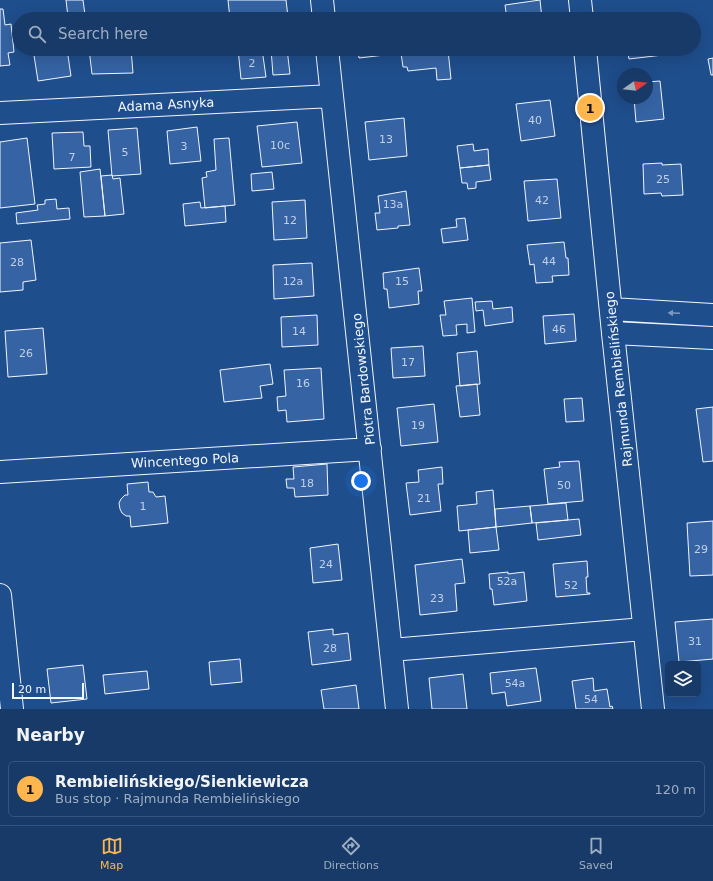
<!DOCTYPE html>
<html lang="en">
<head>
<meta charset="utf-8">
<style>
	body { margin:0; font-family:"DejaVu Sans",sans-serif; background:#244571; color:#f1f3f6 }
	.controls { position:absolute; right:12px; bottom:12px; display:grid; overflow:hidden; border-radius:6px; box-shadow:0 4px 16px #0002 }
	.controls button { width:36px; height:36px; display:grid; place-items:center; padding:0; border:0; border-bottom:1px solid #36547d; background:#173a69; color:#f1f3f6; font:20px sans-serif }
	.compass { position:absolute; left:617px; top:68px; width:36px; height:36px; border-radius:50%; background:#173a69; box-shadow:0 4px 16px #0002; rotate:76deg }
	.scale { position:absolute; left:12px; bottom:10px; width:72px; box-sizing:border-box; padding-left:4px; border:2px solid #f2f6ff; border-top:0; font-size:11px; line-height:14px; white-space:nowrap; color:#f2f6ff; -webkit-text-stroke:3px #1f4e8c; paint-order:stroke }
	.you { position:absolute; left:361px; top:481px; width:14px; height:14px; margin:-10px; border:3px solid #fff; border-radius:50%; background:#1a73e8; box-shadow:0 0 0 6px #1a73e833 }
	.badge { display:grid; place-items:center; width:26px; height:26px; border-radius:50%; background:#ffb74d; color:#111; font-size:13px; font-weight:700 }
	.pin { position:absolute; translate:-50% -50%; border:2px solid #fff; box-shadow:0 1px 4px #0006 }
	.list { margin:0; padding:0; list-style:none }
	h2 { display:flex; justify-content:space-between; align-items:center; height:52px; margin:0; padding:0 16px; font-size:17px }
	h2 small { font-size:13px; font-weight:400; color:#9eadc0 }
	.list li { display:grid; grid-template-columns:26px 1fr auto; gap:12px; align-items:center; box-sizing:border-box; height:56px; margin:0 8px 8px; padding:0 8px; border:1px solid #36547d; border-radius:6px }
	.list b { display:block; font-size:15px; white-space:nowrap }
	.list p { margin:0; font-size:13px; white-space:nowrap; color:#9eadc0 }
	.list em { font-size:13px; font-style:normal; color:#9eadc0 }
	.icon { flex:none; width:22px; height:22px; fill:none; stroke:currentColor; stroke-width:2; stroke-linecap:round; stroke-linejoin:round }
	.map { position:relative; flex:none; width:713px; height:709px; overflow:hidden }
	.search { position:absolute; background:#173a69; box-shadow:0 4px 16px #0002; left:12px; right:12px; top:12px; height:44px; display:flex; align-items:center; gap:10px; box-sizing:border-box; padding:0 14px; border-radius:22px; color:#9eadc0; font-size:15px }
	.sheet { height:116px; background:#173a69 }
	nav { display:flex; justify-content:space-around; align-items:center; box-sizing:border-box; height:56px; border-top:1px solid #36547d; background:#173a69; font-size:11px; color:#9eadc0 }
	nav a { display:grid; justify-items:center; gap:2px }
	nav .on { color:#ffb74d }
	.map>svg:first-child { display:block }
</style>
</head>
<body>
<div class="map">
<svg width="713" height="709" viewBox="0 0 713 709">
	<rect width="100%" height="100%" fill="#1f4e8c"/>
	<path fill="#3563a3" stroke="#f2f6ff" d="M66 0H83L85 15 68 17Z
		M228 0H286L288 17 275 19H230Z
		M540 0 542 19H507L505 5Z
		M0 9H3L5 25 11 24 14 52 8 53 10 65 0 66Z
		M33 49H67L71 76 38 81Z
		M89 49H131L133 73 92 74Z
		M238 49H262L266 77 241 79Z
		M271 49H287L290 74 273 75Z
		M358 49H384L385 55 359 58Z
		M435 49V51L448 50 451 79 437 80 436 68 408 71 407 67H403L401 53Z
		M627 49H679L680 53 629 59Z
		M713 58V75H711L708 59Z
		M660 81 664 119 636 122 634 98H647V82Z
		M550 100 555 136 521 141 516 104Z
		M404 118 407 156 369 160 365 122Z
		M297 122 302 163 262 167 257 126Z
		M197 127 201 161 170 164 167 131Z
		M137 128 141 174 112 176 108 130Z
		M83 132 84 146H90L91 167 54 169 52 133Z
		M27 138 35 204 0 208V142Z
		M229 138 235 205 205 208 202 178 207 177 206 172 216 170 214 139Z
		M473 144 474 151 488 149 489 165 460 168 457 146Z
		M662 163V165L681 164 683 195 662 196 661 193 644 194 643 164Z
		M489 165 491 180 476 182V188L468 189 467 183H462L460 168Z
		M100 169 105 216 84 217 80 172Z
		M272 172 274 189 252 191 251 174Z
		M112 175 113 179 120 178 124 214 105 216 101 176Z
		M557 179 561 218 528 221 524 181Z
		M406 191 410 225 398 226V228L377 230 375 213H380L378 196Z
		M56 199 57 209 69 208 70 219 17 224 16 213 38 210 37 205 45 204V200Z
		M305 200 307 238 274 240 272 202Z
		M200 202 201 208 225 206 226 222 185 226 183 204Z
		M465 218 468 240 443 243 441 229 457 227 456 219Z
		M31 240 36 280 23 282V290L0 292V243Z
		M564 242 566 258H568L569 275 552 276 553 282 536 283 534 264 530 265 527 245Z
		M312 263 314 296 274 299 273 265Z
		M419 268 422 291H418L419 304 389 308 387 289H384L383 273Z
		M472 298 475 332 467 333V324L456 325 457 335 443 336 440 315H446L444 301Z
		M492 301 493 309 512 307 513 322 485 326 483 310 476 311 475 302Z
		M574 314 576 341 545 344 543 316Z
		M317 315 318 345 282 347 281 317Z
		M43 328 47 374 8 377 5 331Z
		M423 346 425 376 393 378 391 348Z
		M477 351 480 384 460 386 457 353Z
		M270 364 273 384 260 386 262 398 224 402 220 370Z
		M321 368 324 419 287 422 286 410 278 411 277 397 286 396 284 370Z
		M477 384 480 415 460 417 456 386Z
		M582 398 584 421 566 422 564 399Z
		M434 404 438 442 401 446 397 408Z
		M713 407V461L703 462 696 409Z
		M579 461 583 501 548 504 544 469 560 467 559 462Z
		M327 464 328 495 295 497 294 488H287L286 479H294L293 467Z
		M442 467 443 484H438L441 511 410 515 406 483 419 482 418 470Z
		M148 482 149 492H153L156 497 165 496 168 523 131 527 130 516H126L122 513 120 509 119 503 121 499 125 495H128L127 484Z
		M493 490 496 527 459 531 457 506 477 504 476 492Z
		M566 503 568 520 532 523 530 506Z
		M530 506 532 523 496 527 495 509Z
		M579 519 581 535 538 540 536 523Z
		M713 521V575L690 576 687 523Z
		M496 527 499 550 470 553 468 530Z
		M338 544 342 580 313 583 310 548Z
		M462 559 465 583 455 584 457 611 420 615 415 565Z
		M587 561 588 577H586L587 593H590V594L556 597 553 564Z
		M508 572V574L524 572 527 601 494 605 492 589H490L489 574Z
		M713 619V659L679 662 675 622Z
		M333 629V635L348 633 351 660 312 665 308 632Z
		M240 659 242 682 211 685 209 662Z
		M83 665 87 699 51 703 47 669Z
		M536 668 541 701 507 706 505 692 492 694 490 673Z
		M147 671 149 689 105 694 103 675Z
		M463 674 467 709H432L429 678Z
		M593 678 594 691 607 689 610 707 612 706 613 709H576L572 681Z
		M356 685 359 709H324L321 690Z"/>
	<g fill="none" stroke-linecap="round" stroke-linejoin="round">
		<g stroke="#f2f6ff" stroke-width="24">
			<path id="minor" d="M322 0 324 19
				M327 49 397 709
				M0 113 332 96
				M613 333 653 709
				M0 472 370 449
				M0 595 12 709
				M391 650 644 629"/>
		</g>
		<g stroke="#f2f6ff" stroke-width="24">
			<path id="tertiary" d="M580 0 582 19
				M585 49 613 333 713 338
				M611 309 713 315"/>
		</g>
		<use href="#minor" stroke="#1f4e8c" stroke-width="22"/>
		<use href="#tertiary" stroke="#1f4e8c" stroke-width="22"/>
	</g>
	<defs><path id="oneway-solid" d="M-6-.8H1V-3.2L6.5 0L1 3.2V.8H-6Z"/></defs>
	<use fill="#7e9ac0" href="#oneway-solid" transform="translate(674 313) rotate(-177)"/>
	<g text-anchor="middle" stroke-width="3" stroke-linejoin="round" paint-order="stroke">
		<g font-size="11" fill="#c3d1e8">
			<text x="252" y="67">2</text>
			<text x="535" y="124">40</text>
			<text x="386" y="143">13</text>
			<text x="280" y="149">10c</text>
			<text x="184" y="150">3</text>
			<text x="125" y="156">5</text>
			<text x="72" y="161">7</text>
			<text x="663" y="183">25</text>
			<text x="542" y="204">42</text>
			<text x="393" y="208">13a</text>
			<text x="290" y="224">12</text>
			<text x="549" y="265">44</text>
			<text x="17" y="266">28</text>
			<text x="293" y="285">12a</text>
			<text x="402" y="285">15</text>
			<text x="559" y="333">46</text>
			<text x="299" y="335">14</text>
			<text x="26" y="357">26</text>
			<text x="408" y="366">17</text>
			<text x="303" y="387">16</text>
			<text x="418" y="429">19</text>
			<text x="307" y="487">18</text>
			<text x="564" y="489">50</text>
			<text x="424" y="502">21</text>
			<text x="143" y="510">1</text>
			<text x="701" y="553">29</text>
			<text x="326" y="568">24</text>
			<text x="507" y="585">52a</text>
			<text x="571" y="589">52</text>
			<text x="437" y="602">23</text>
			<text x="695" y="645">31</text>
			<text x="330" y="652">28</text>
			<text x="515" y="687">54a</text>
			<text x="591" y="703">54</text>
		</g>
		<g font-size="13" fill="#f2f6ff" stroke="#1f4e8c">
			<text transform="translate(166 104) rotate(-3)" y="5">Adama Asnyka</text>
			<text transform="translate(363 379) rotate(-96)" y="5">Piotra Bardowskiego</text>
			<text transform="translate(618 379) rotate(-96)" y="5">Rajmunda Rembielińskiego</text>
			<text transform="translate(185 460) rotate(-3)" y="5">Wincentego Pola</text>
		</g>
	</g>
</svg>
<div class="controls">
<button><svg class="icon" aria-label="layers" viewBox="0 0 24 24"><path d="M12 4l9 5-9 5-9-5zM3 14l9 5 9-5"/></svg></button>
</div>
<svg class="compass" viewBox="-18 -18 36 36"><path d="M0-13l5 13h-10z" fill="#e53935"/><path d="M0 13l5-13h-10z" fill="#9eadc0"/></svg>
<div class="scale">20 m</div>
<div class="you"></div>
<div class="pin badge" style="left:590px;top:108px">1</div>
<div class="search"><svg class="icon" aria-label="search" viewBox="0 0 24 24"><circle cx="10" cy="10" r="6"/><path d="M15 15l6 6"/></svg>Search here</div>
</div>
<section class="sheet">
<h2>Nearby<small></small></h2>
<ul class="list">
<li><span class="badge">1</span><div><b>Rembielińskiego/Sienkiewicza</b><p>Bus stop · Rajmunda Rembielińskiego</p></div><em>120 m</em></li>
</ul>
</section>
<nav>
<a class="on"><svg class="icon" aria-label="map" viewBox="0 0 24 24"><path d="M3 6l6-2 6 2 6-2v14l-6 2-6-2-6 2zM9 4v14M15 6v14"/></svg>Map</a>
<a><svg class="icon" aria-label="directions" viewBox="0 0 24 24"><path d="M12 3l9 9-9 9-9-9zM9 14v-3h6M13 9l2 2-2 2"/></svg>Directions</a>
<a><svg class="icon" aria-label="saved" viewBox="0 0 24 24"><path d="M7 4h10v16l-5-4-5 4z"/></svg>Saved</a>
</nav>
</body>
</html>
